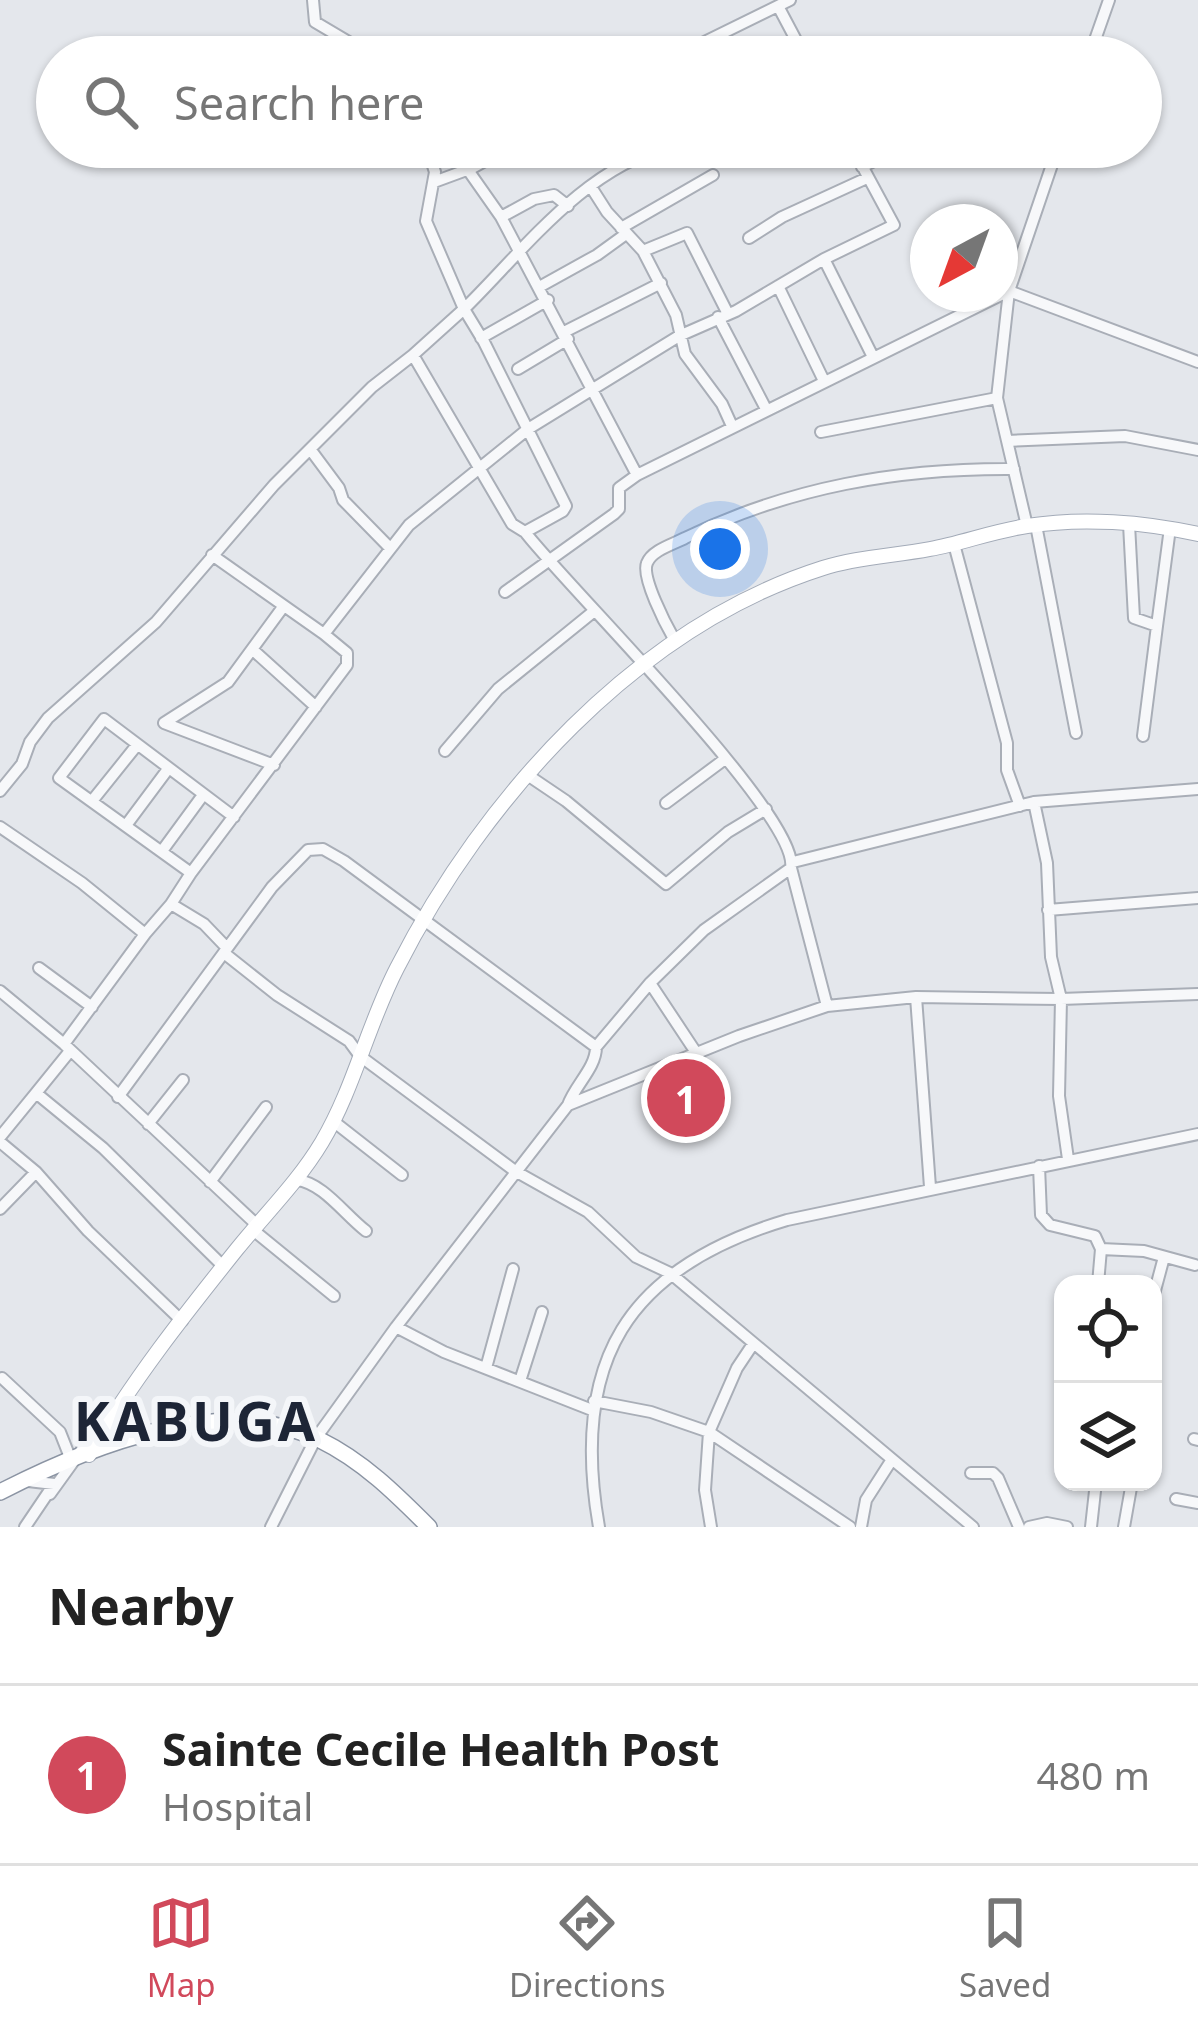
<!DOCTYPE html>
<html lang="en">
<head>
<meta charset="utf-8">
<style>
	body { margin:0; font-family:"Noto Sans",sans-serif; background:#f6f6f6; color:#222 }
	.controls { position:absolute; right:36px; bottom:36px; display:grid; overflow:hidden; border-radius:24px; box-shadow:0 3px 9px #0004 }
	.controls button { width:108px; height:108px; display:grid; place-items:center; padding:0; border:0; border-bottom:3px solid #e0e0e0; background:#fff; color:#222; font:60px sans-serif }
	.compass { position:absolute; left:910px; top:204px; width:108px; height:108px; border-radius:50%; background:#fff; box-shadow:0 3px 9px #0004; rotate:221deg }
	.you { position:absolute; left:720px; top:549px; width:42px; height:42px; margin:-30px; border:9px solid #fff; border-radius:50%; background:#1a73e8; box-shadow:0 0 0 18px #1a73e833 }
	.badge { display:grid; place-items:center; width:78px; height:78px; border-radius:50%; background:#d1495b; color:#fff; font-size:39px; font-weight:700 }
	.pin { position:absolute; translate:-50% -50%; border:6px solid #fff; box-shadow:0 3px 12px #0006 }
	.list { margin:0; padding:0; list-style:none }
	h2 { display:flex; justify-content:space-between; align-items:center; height:156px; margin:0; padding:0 48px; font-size:51px }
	h2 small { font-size:39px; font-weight:400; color:#767676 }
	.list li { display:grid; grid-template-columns:78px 1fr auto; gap:36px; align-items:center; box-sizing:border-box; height:180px; padding:0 48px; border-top:3px solid #e0e0e0 }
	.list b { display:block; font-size:45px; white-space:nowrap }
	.list p { margin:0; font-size:39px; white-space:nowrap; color:#767676 }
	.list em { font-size:39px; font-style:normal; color:#767676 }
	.icon { flex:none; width:66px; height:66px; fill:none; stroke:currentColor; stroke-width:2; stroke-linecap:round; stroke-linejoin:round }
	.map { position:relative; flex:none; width:1198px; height:1527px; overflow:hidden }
	.search { position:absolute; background:#fff; box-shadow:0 3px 9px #0004; left:36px; right:36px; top:36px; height:132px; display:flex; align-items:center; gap:30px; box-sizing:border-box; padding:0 42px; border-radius:66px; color:#767676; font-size:45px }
	.sheet { height:336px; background:#fff }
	nav { display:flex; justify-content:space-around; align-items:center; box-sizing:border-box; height:168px; border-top:3px solid #e0e0e0; background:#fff; font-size:33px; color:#767676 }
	nav a { display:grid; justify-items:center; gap:6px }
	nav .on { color:#d1495b }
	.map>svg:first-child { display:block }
</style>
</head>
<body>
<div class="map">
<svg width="1198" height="1527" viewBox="0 0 1198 1527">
	<rect width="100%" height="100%" fill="#e4e7ec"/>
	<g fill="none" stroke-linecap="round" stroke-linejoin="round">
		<g stroke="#a9aeb7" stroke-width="14">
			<path id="minor" d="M313 0 315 22 374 57
				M778 6 805 57
				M674 57 790 0
				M987 57C1023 44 1055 40 1092 49
				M1089 57 1109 0
				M427 147 435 172 426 221 464 309 413 355 512 524 525 532C568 588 800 816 791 868L827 1006
				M852 147 894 225 824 259 873 357
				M862 167 901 147
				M468 170 501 217 534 199 554 195 568 206
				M434 182 472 168 510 147
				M591 187 607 212 643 251 676 315 685 354 722 404 732 426
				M501 217 637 475
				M621 228 713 175
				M749 238 782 217 867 178
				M643 251 687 233 728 314
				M541 286 597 255 626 234
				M778 286 824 381
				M718 317 766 409
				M564 332 661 283
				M481 338 548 300
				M518 369 568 339
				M821 432 997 398
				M1007 441 1125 436 1198 450
				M310 449 339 488 343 500 390 548
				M1129 524 1134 618 1157 626 1143 736
				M1036 525 1076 733
				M1027 526 997 398 1009 291 1198 362
				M525 532 563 511 566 506 484 342 464 309C523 251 584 168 668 147
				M954 544 1007 743V770L1020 806
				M212 555 324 634
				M505 592 614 514 619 509V488L637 475 1009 291 1058 147
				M1157 626 1170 528
				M674 639C666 625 641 577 647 563 652 550 674 544 685 538 790 487 898 468 1014 469
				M253 650 316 707
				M445 751 498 689 593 612
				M274 765 164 723 228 682 283 607
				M529 776 566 801 666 884 728 832 766 809
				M0 791 22 764 30 742 48 718 156 622 274 485 372 387 413 355
				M92 801 137 745
				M1034 802 1047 863 1051 957 1061 999 1059 1096 1068 1159
				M666 803 725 759
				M127 824 168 769
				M0 827 82 883 145 934 171 904 191 873 347 665V653L324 634 409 525 528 429 679 336 736 311 824 259
				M162 851 203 795
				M793 862 1034 802 1198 789
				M191 873 59 778 104 719 234 817
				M171 904 204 924 227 948
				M1048 910 1198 898
				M224 953 277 995 349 1041 360 1056 515 1171 588 1212 636 1257 670 1273 973 1527
				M39 968 92 1007
				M650 983 697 1054
				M0 991 64 1044 257 1225
				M916 997 930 1187
				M64 1044 145 934
				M36 1093 70 1051
				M118 1097 272 887 308 850 323 849 344 861 596 1047 650 983 704 930 791 868
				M568 1105C575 1085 596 1068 596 1047
				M333 1121 402 1175
				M148 1124 183 1080
				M0 1137 36 1093 103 1148 223 1266
				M0 1142 36 1172 88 1231 182 1321
				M1039 1166 1041 1215 1050 1225 1095 1236 1101 1249 1098 1284
				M297 1180C323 1183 344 1214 366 1231
				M210 1182 266 1107
				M0 1209 36 1172
				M253 1230 334 1296
				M1101 1249 1144 1251 1195 1265
				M1153 1298 1164 1257
				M396 1327 444 1352 592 1410
				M486 1368 513 1269
				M2 1378 60 1432 71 1460
				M520 1381 542 1312
				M594 1401 651 1412 709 1432 850 1527
				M1194 1439 1198 1440
				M971 1473H993L998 1478 1019 1527
				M50 1494 104 1419
				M1176 1499 1198 1503
				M25 1527 54 1484 28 1481
				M271 1527 316 1438 396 1327 568 1105 739 1036 827 1006 916 997 1061 999 1198 994
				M599 1527C570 1362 626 1268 787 1220L1198 1134
				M711 1527 705 1490 709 1432 737 1368 753 1344
				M861 1527 866 1500 891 1461
				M1029 1527 1047 1523 1067 1527
				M1091 1527 1096 1482
				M1124 1527 1132 1482"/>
		</g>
		<g stroke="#a3abb8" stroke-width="16">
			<path id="major" d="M89 1455C131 1382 185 1314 237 1249 266 1213 298 1182 322 1142 354 1088 368 1024 397 968 484 797 637 627 823 568 857 557 894 556 930 549 962 543 994 531 1027 526 1082 517 1144 522 1198 534"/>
		</g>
		<g stroke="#8b94a3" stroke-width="18">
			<path id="highway" d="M0 1492C90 1446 222 1392 320 1440 363 1461 396 1494 429 1527"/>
		</g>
		<use href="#minor" stroke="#f7f8fa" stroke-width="10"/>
		<use href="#major" stroke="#fff" stroke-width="14"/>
		<use href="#highway" stroke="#fff" stroke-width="15"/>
	</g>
	<g text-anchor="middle" stroke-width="12" stroke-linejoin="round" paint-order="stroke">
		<g font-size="54" font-weight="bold" letter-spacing="3" fill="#1d2536" stroke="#f4f6f9">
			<text x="196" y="1441">KABUGA</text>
		</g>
	</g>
</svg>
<div class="controls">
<button><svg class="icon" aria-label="locate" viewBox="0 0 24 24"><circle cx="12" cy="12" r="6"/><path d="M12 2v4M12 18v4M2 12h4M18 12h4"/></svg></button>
<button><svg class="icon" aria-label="layers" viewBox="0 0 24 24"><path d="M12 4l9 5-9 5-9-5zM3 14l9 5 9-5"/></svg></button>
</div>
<svg class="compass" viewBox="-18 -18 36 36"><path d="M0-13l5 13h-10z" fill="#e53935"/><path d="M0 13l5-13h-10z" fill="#767676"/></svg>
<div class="you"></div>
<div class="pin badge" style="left:686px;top:1098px">1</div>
<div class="search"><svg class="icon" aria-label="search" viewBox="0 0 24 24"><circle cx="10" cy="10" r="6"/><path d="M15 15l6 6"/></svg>Search here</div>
</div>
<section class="sheet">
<h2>Nearby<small></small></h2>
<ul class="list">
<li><span class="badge">1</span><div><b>Sainte Cecile Health Post</b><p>Hospital</p></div><em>480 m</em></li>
</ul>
</section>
<nav>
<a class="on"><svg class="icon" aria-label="map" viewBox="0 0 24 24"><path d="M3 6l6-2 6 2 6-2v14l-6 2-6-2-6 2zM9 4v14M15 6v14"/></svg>Map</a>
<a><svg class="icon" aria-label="directions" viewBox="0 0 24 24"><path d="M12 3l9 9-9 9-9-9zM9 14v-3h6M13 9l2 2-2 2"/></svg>Directions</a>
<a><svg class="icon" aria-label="saved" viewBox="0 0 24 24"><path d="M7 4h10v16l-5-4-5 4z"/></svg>Saved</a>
</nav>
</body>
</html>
